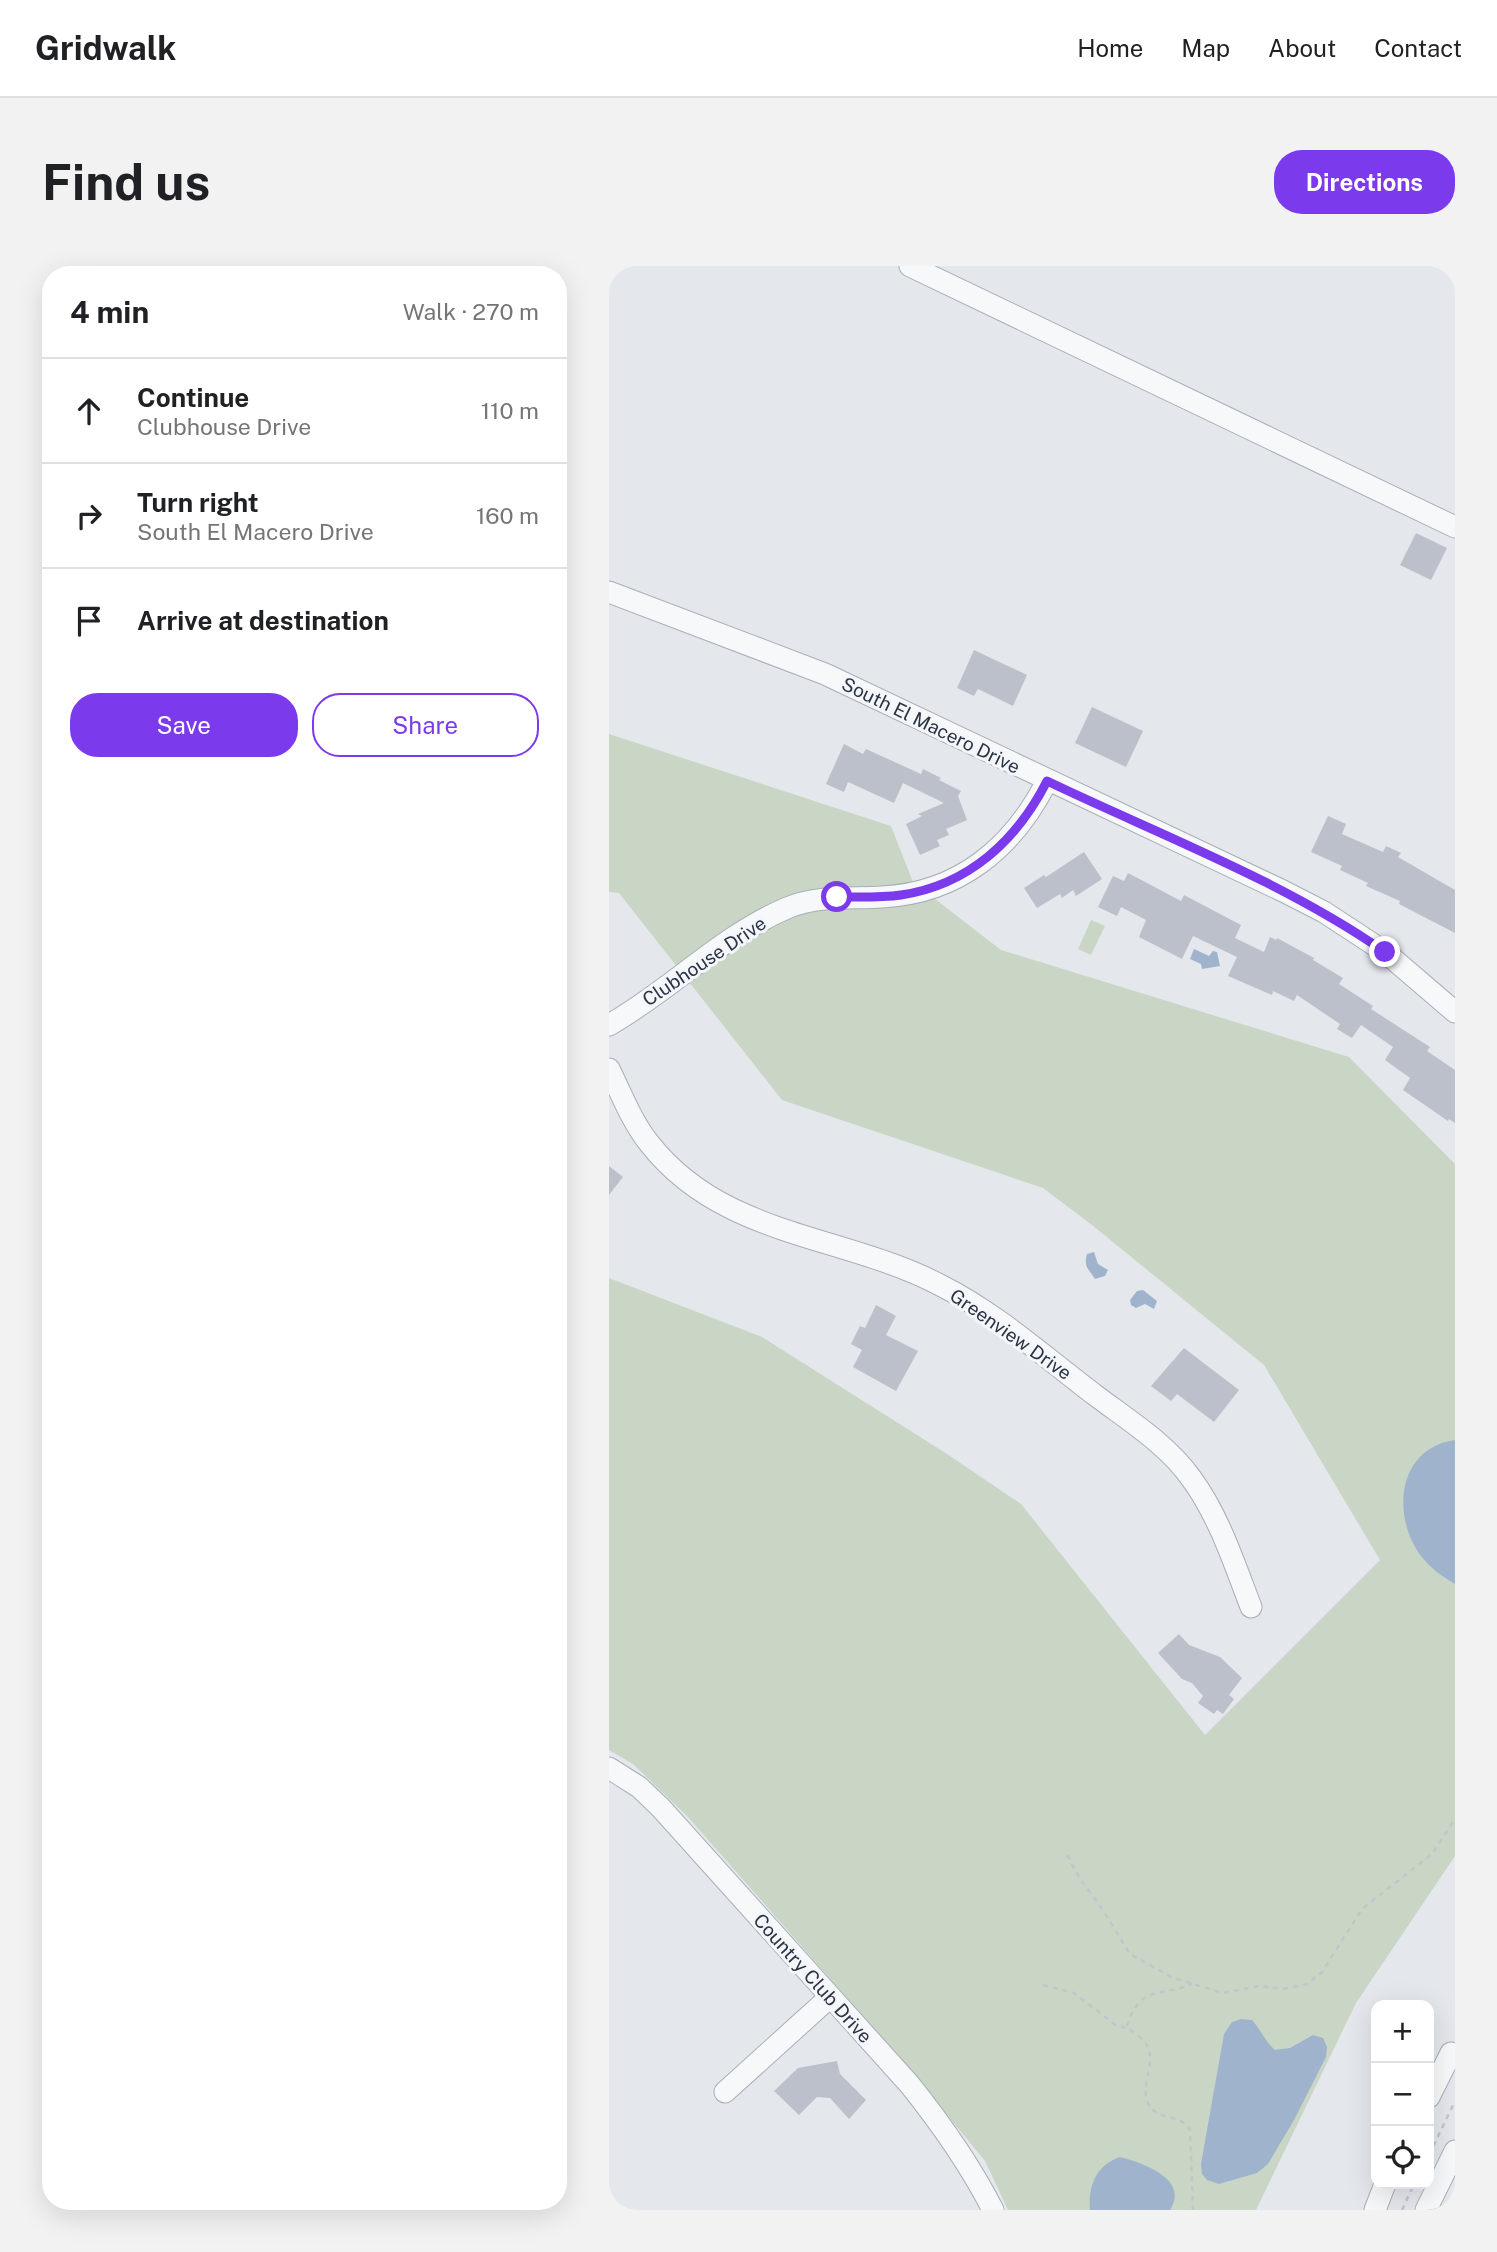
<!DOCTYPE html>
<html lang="en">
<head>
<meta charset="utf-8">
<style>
	body { margin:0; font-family:"Public Sans",sans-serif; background:#f2f2f2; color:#202124 }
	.controls { position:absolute; right:21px; bottom:21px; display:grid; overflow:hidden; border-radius:14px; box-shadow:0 7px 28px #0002 }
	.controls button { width:63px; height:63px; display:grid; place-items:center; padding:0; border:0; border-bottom:2px solid #e0e0e0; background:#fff; color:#202124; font:35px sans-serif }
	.stop { position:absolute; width:21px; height:21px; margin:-16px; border:5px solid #7c3aed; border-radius:50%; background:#fff }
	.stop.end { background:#7c3aed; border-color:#fff; box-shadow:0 2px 7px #0008 }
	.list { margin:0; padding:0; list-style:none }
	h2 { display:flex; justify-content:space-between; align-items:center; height:91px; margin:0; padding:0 28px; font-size:30px }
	h2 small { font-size:23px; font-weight:400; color:#757577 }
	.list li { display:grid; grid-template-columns:46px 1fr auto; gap:21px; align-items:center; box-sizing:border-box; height:105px; padding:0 28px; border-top:2px solid #e0e0e0 }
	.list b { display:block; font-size:26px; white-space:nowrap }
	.list p { margin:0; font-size:23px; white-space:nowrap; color:#757577 }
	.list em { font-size:23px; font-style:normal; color:#757577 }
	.actions { display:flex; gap:14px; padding:21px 28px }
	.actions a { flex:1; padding:16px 0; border:2px solid #7c3aed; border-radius:28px; text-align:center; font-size:24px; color:#7c3aed }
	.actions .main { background:#7c3aed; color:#fff }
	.icon { flex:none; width:38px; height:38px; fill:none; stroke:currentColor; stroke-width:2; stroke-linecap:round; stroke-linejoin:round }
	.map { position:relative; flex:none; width:846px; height:1944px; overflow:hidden; border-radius:28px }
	header { display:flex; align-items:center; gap:42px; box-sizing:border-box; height:98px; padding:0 35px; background:#fff; border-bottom:2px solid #e0e0e0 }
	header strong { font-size:33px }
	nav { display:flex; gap:38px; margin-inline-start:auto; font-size:24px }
	.intro { display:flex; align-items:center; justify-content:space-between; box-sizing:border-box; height:168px; padding:0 42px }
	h1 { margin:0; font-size:49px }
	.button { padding:18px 32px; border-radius:28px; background:#7c3aed; color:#fff; font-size:24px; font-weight:700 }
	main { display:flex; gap:42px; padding:0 42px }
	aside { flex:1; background:#fff; border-radius:28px; box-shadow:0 7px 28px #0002 }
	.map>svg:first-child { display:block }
</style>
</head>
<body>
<header>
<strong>Gridwalk</strong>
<nav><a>Home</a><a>Map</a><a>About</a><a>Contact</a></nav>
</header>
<div class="intro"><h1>Find us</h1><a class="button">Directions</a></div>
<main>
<aside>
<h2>4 min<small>Walk · 270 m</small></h2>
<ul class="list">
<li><svg class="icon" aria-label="ahead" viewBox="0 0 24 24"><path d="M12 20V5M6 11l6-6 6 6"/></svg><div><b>Continue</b><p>Clubhouse Drive</p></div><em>110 m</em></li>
<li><svg class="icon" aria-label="right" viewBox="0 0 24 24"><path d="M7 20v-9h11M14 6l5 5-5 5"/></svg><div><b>Turn right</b><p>South El Macero Drive</p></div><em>160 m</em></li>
<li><svg class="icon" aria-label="arrive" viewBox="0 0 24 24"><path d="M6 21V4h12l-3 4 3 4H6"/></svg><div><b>Arrive at destination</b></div></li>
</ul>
<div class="actions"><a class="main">Save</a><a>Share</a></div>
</aside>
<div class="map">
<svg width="846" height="1944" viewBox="0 0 846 1944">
	<rect width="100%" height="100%" fill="#e4e7ec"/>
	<path fill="#c9d6c5" d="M0 468 282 560 304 616 392 684 740 791 846 898V1590L747 1737 647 1944H399L376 1895 297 1799 78 1550 24 1498 0 1484V1012L153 1071 338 1188 412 1238 596 1469 771 1294 655 1099 483 959 434 922 173 834 10 627 0 626Z
		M482 654 496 660 482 689 469 683Z"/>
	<path fill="#9fb4cc" d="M585 683 600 690 604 685 608 686 611 700 593 703 592 698 581 693Z
		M485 986 489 998 499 1004 496 1010 486 1013C481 1004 474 1002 478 988Z
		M534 1024 548 1035 545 1043 536 1038 527 1042 522 1039 521 1034 528 1025Z
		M846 1174V1318C834 1311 821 1302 812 1290 782 1250 788 1182 846 1174Z
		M632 1753 643 1754C652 1764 656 1775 666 1784L681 1782 704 1769 714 1772 718 1781 717 1791 685 1854 659 1898 648 1907 610 1918 598 1914 593 1908 592 1898 615 1768 623 1756Z
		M511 1891C534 1897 581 1913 561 1944H481C479 1920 487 1899 511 1891Z"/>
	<path fill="#bbc0ca" d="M807 267 838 282 822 314 791 299Z
		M365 384 418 409 404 440 369 423 365 430 348 422Z
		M483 441 534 465 517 501 466 477Z
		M235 478 254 488 257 483 312 508 314 503 332 512 330 514 352 525 349 530 358 554 337 563 340 569 328 574 331 580 311 589 297 558 313 550 309 548 335 537 294 517 285 537 239 516 235 526 217 518Z
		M719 550 737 558 733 568 774 586 777 580 792 587 789 591 846 624V667L790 638 791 635 757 620 759 617 731 604 733 600 702 586Z
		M475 586 493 613 467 630 464 624 453 632 451 628 428 642 415 622 435 609 437 611Z
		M519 607 572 635 575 629 632 659 626 672 655 686 661 671 667 674 668 672 705 692 704 694 734 712 730 718 764 740 762 743 821 781 818 785 846 804V857L840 853 839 855 794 824 801 812 776 794 784 781 752 759 743 772 728 763 731 758 688 729 685 735 664 725 663 729 619 710 628 691 584 670 573 693 530 671 537 654 512 641 508 650 489 641 504 610 515 615Z
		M0 900 14 911 0 929Z
		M267 1039 287 1050 277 1069 309 1085 287 1125 244 1101 253 1084 242 1078 251 1060 256 1062Z
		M575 1082 630 1124 605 1156 568 1128 562 1135 542 1120Z
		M570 1368 580 1379 611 1391 633 1412 620 1429 625 1433 614 1448 608 1444 605 1448 589 1437 594 1430 583 1417 573 1413 549 1387Z
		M228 1795 231 1808 257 1834 240 1853 221 1832 208 1831 190 1849 165 1825 189 1802Z"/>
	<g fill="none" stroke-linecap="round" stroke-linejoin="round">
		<g stroke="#a9aeb7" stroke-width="23">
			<path id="minor" d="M301 0 846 261
				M0 326 216 408 674 625 715 646 776 686 846 746
				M0 759C62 724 112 670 178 642 209 629 240 633 273 631 350 627 404 582 438 515
				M0 803C12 827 23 856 40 877 113 971 233 968 331 1019 387 1047 436 1091 486 1129 519 1154 558 1178 582 1212 610 1250 625 1297 642 1341
				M0 1502 30 1521 52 1542 301 1819C333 1859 361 1899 384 1944
				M116 1826 221 1731
				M820 1831 842 1787 846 1788
				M766 1944 776 1918
				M817 1944 846 1885"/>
		</g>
		<path stroke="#c2c5cb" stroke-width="2.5" stroke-dasharray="5 5" stroke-linecap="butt" d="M458 1589 471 1613 492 1641 521 1688 564 1712 614 1727 650 1720 674 1723 698 1718 713 1706 753 1643 823 1588 846 1553
			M434 1719 465 1727 509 1761C518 1761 521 1763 528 1769 557 1789 527 1818 540 1839 549 1855 572 1847 581 1864L584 1944
			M518 1760C532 1717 551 1732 583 1718
			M820 1889 846 1835
			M793 1944 805 1918
			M843 1944 846 1938"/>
		<use href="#minor" stroke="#f7f8fa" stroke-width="21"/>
	</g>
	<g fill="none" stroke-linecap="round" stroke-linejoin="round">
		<path stroke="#7c3aed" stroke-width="9" d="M228 631C249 631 271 632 292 629 360 619 408 574 438 515 551 569 674 615 776 686"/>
	</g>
	<g text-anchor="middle" stroke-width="6" stroke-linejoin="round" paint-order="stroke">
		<g font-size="19" fill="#2b3445" stroke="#f4f6f9">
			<text transform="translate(322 459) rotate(26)" y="7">South El Macero Drive</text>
			<text transform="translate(95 695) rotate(-34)" y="7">Clubhouse Drive</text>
			<text transform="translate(402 1068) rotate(35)" y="7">Greenview Drive</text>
			<text transform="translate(204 1712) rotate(48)" y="7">Country Club Drive</text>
		</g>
	</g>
</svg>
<div class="controls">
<button>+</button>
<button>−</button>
<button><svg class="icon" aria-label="locate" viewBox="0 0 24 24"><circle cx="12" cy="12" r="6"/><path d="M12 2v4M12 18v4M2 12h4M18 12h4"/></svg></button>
</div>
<div class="stop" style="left:228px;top:631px"></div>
<div class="stop end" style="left:776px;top:686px"></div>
</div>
</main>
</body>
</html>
